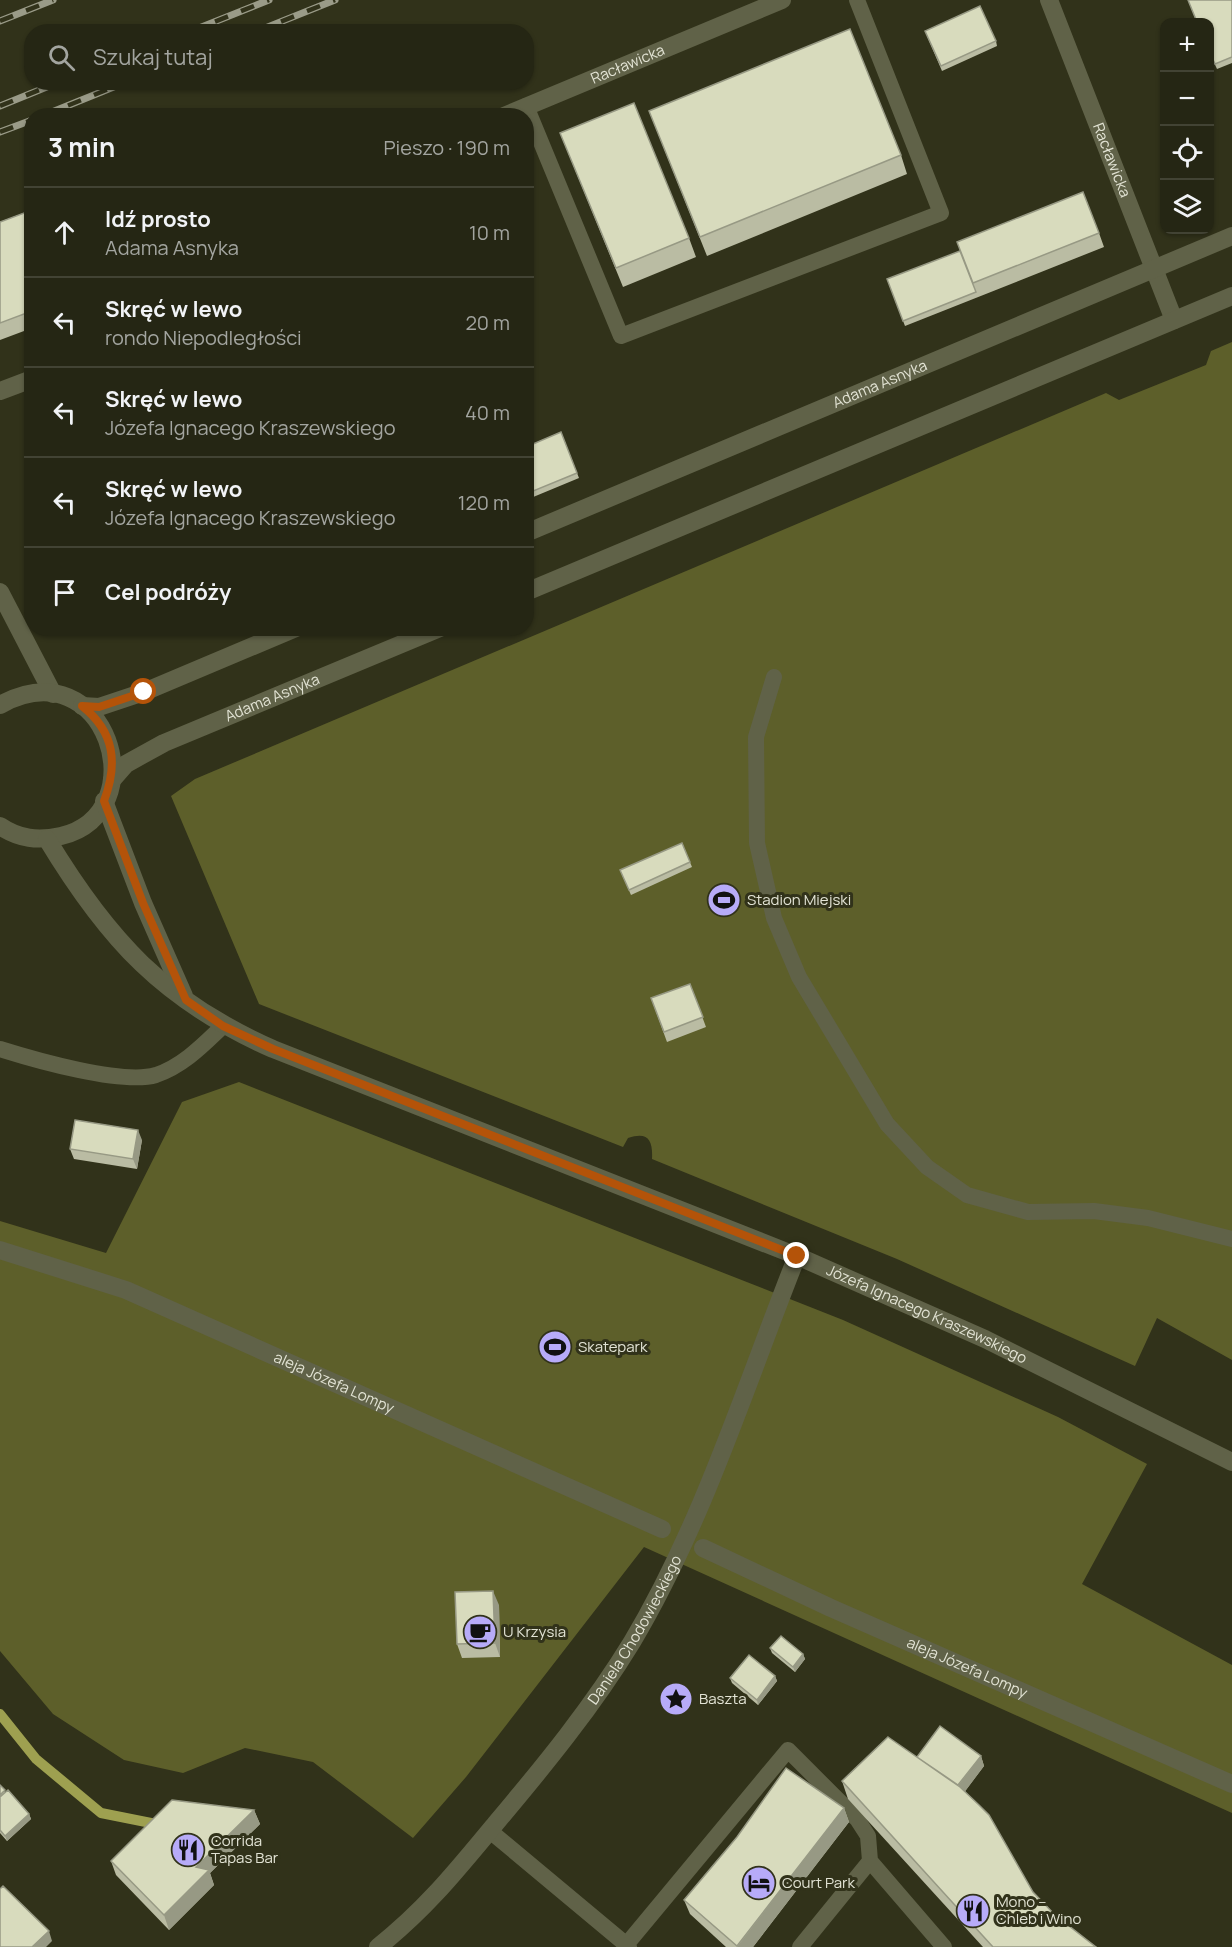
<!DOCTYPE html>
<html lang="pl">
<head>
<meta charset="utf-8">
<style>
	body { margin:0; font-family:Manrope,sans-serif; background:#313222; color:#f1f3f6 }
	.controls { position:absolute; right:18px; top:18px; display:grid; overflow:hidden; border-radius:12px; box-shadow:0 2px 4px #0004 }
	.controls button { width:54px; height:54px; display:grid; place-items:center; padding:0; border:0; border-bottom:2px solid #424334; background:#252614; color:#f1f3f6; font:30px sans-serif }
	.stop { position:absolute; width:18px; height:18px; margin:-14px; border:4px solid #b45309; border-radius:50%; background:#fff }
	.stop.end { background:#b45309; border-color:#fff; box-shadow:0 2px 6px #0008 }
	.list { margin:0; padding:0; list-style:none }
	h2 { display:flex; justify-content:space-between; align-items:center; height:78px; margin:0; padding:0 24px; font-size:26px }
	h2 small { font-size:20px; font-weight:400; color:#a3a5a0 }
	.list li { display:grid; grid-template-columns:39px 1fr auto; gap:18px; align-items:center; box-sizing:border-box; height:90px; padding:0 24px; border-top:2px solid #424334 }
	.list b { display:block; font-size:22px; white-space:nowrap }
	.list p { margin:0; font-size:20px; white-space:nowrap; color:#a3a5a0 }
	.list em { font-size:20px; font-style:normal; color:#a3a5a0 }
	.icon { flex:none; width:33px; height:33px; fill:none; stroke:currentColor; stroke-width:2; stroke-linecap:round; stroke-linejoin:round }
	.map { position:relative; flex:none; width:1232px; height:1947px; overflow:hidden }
	.search { position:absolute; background:#252614; box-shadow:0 2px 4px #0004; left:24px; top:24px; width:510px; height:66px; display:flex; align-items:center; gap:15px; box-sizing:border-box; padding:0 21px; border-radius:24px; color:#a3a5a0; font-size:22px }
	.panel { position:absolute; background:#252614; box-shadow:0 2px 4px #0004; left:24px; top:108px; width:510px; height:528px; border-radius:24px }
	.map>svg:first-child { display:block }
</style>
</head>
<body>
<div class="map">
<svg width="1232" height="1947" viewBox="0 0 1232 1947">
	<rect width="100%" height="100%" fill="#31321a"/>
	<path fill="#5d5f2a" d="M1232 342V1360L1157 1318 1135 1366 897 1259 652 1159C653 1140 648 1131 628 1138L623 1147 259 1004 171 796 195 779 1106 393 1119 400 1206 365 1211 351Z
		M239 1082 843 1320 1058 1417 1147 1464 1082 1584 1232 1665V1813L644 1547 466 1777 413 1838 313 1762 245 1748 183 1773 124 1760 53 1714 0 1651V1221L106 1253 182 1102Z"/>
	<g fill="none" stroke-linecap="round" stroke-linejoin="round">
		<path stroke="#9ea050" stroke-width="10" d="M0 1714 36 1759 101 1813 161 1825"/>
		<path stroke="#606248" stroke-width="16" d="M526 106 621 336 941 213 857 0
			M774 677 756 737 757 843 774 918 799 977 887 1124 927 1167 967 1195 1028 1212 1094 1211 1148 1218 1232 1239
			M0 1049C35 1060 122 1085 156 1075 183 1066 203 1045 223 1026
			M490 1831 629 1947
			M626 1945 788 1750 857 1819 868 1836 870 1861
			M800 1947 870 1861 944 1947"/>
		<g stroke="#606248" stroke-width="18">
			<path id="s1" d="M1049 0 1174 320"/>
			<path id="s2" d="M504 116 782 0"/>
			<path d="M0 391 32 379"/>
			<path d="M0 592 53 694"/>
			<path id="s3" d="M0 1250 126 1290 662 1529"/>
			<path id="s4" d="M703 1548 831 1608 1232 1784"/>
			<path id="s5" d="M378 1947C426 1909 457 1870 496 1823 544 1766 593 1706 632 1642 703 1523 746 1384 797 1256"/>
		</g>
		<g stroke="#606248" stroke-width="18">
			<path id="s6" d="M526 533 1232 236"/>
			<path d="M526 592 1232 296"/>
			<path d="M0 705C107 646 158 813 61 836 38 841 19 839 0 826"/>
			<path d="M82 706 99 707 144 692 296 628"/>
			<path id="s7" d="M112 780 126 764 164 743 440 628"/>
			<path d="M104 801 143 903 184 996"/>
			<path id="s8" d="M47 839C108 940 164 1001 273 1049L797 1256 985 1339 1232 1462"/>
		</g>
		<g stroke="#9a9b88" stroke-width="7">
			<path id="rail" d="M0 21 53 0
				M189 32 269 0
				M255 32 335 0
				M0 106 59 82
				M42 116 126 82
				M0 132 32 120"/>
		</g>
		<use href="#rail" stroke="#31321a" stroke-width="4.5" stroke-dasharray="14" stroke-linecap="butt"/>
	</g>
	<path fill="#babca3" d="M1232 0V63L1217 69 1209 52Z
		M927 36 996 41 997 46 942 71Z
		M649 111 901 155 907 174 707 256Z
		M560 133 689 238 696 257 623 287Z
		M32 210V328L0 340V222Z
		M1099 233 1104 247 905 326 887 279Z
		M561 432 579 478 526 500V447Z
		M682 843 692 867 631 895 620 870Z
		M690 984 706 1027 667 1042 651 998Z
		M142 1140 137 1169 74 1159 70 1149Z
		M499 1605 500 1657 462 1658 457 1644Z
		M770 1648 803 1654 805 1659 795 1672 772 1653Z
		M775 1676 777 1681 758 1705 732 1683 730 1678Z
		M981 1756 984 1766 965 1791 1033 1892 1055 1915 1096 1947H983L848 1799 842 1781 917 1757Z
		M0 1785 5 1792 29 1814 31 1819 7 1841 0 1833Z
		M844 1808 849 1822 753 1947H726L690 1914 684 1900Z
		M254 1810 260 1824 210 1873 214 1885 169 1930 116 1875 111 1861Z"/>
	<path fill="#979984" d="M138 1130 142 1140 137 1169 133 1159Z
		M493 1591 499 1605 500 1657 495 1643Z
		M803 1654 805 1659 795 1672 793 1667Z
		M775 1676 777 1681 758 1705 757 1700Z
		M981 1756 984 1766 958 1801 954 1791Z
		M844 1808 849 1822 753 1947H737Z
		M254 1810 260 1824 210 1873 214 1885 169 1930 164 1915 196 1867Z
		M29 1814 31 1819 7 1841 5 1836Z
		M49 1931 52 1941 46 1947H32Z"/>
	<path fill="#d8dbbd" stroke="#979984" stroke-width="1.5" d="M1188 0H1232V57L1215 64 1209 51V22H1197Z
		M980 6 996 41 941 66 925 31Z
		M850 29 901 155 700 237 649 111Z
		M634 103 689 238 616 268 560 133Z
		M1083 192 1099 233 973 283 957 242Z
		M32 210V311L0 323V222Z
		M960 251 976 292 903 321 887 279Z
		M561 432 577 473 526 494V447Z
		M682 843 690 862 629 890 620 870Z
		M690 984 703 1017 664 1032 651 998Z
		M75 1120 138 1130 133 1159 70 1149Z
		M493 1591 495 1643 457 1644 455 1592Z
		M781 1636 803 1654 793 1667 770 1648Z
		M749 1655 775 1676 757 1700 730 1678Z
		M940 1726 981 1756 958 1785 917 1757Z
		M888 1737 960 1787 979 1805 989 1815 1033 1892 1055 1915 1096 1947H993L842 1781Z
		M786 1768 844 1808 737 1946 684 1900 737 1837Z
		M0 1785 5 1790 0 1795Z
		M8 1790 29 1814 5 1836 0 1830V1797Z
		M172 1800 254 1810 196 1867 209 1870 164 1915 111 1861Z
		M3 1886 49 1931 32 1947H0V1889Z"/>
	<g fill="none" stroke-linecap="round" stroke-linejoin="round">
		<path stroke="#b45309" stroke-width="8" d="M144 692 99 707 82 706C115 732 118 764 104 801L143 903 186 1000 223 1026 273 1049 797 1256"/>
	</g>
	<defs>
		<g id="stadium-disc" transform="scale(1.725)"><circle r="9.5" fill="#b7abf8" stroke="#31321a"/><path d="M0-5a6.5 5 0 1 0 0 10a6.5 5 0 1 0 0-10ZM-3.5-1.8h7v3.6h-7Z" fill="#111"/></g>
		<g id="cafe-disc" transform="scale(1.725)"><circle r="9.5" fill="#b7abf8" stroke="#31321a"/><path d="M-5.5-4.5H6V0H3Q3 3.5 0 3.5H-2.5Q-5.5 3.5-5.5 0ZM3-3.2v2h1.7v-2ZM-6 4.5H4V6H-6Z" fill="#111"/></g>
		<g id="sight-disc" transform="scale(1.725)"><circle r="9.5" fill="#b7abf8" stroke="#31321a"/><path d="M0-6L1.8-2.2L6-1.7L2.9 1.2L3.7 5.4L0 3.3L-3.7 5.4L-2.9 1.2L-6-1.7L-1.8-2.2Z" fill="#111"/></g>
		<g id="restaurant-disc" transform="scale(1.725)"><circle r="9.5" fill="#b7abf8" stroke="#31321a"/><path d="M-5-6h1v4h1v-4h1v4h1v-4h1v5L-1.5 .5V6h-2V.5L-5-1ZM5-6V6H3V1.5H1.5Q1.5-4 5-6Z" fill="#111"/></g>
		<g id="hotel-disc" transform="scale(1.725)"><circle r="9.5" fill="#b7abf8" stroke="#31321a"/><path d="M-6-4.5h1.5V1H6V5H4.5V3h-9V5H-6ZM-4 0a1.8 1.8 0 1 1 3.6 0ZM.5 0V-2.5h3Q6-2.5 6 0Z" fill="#111"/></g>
	</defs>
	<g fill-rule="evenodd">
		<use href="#stadium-disc" x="724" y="900"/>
		<use href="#stadium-disc" x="555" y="1347"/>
		<use href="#cafe-disc" x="480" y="1632"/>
		<use href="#sight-disc" x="676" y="1699"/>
		<use href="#restaurant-disc" x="188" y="1850"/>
		<use href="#hotel-disc" x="759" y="1883"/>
		<use href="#restaurant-disc" x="973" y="1911"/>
	</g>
	<g text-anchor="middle" stroke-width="6" stroke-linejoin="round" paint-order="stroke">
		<g font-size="15" fill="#e2e3d4" stroke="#31321a">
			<text dy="5" stroke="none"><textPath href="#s2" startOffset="134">Racławicka</textPath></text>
			<text dy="5" stroke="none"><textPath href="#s1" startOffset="172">Racławicka</textPath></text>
			<text dy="5" stroke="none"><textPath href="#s6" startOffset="384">Adama Asnyka</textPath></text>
			<text dy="5" stroke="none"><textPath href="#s7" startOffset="182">Adama Asnyka</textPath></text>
			<text dy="5" stroke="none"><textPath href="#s8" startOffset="1020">Józefa Ignacego Kraszewskiego</textPath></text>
			<text dy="5" stroke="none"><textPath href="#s3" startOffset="360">aleja Józefa Lompy</textPath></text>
			<text dy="5" stroke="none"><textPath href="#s5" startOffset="410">Daniela Chodowieckiego</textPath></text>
			<text dy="5" stroke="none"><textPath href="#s4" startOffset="290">aleja Józefa Lompy</textPath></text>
		</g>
		<g font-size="15" fill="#e2e3d4" stroke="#31321a" text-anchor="start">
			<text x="747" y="905">Stadion Miejski</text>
			<text x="578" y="1352">Skatepark</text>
			<text x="503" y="1637">U Krzysia</text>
			<text x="699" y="1704">Baszta</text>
			<text x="211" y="1846">Corrida<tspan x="211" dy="17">Tapas Bar</tspan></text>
			<text x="782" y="1888">Court Park</text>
			<text x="996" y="1907">Mono –<tspan x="996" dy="17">Chleb i Wino</tspan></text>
		</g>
	</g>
</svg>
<div class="controls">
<button>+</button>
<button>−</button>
<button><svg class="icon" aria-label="locate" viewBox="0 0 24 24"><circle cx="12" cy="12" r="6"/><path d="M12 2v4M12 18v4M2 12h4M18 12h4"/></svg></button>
<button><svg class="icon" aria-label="layers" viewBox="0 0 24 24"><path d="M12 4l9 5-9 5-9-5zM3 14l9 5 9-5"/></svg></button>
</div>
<div class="stop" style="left:144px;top:692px"></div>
<div class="stop end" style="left:797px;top:1256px"></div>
<div class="search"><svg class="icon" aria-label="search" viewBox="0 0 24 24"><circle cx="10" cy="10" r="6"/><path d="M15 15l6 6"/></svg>Szukaj tutaj</div>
<section class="panel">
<h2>3 min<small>Pieszo · 190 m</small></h2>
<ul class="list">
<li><svg class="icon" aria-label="ahead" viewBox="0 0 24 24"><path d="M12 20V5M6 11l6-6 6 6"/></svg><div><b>Idź prosto</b><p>Adama Asnyka</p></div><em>10 m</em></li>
<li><svg class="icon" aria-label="left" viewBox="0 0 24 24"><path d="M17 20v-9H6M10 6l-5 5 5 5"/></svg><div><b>Skręć w lewo</b><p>rondo Niepodległości</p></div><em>20 m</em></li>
<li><svg class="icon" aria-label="left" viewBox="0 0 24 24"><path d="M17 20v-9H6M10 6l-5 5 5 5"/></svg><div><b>Skręć w lewo</b><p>Józefa Ignacego Kraszewskiego</p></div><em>40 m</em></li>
<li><svg class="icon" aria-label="left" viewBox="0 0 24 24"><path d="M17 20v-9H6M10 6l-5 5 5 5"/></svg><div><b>Skręć w lewo</b><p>Józefa Ignacego Kraszewskiego</p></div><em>120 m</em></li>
<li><svg class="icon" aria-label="arrive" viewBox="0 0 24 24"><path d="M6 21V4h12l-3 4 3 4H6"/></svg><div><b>Cel podróży</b></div></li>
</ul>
</section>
</div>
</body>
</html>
